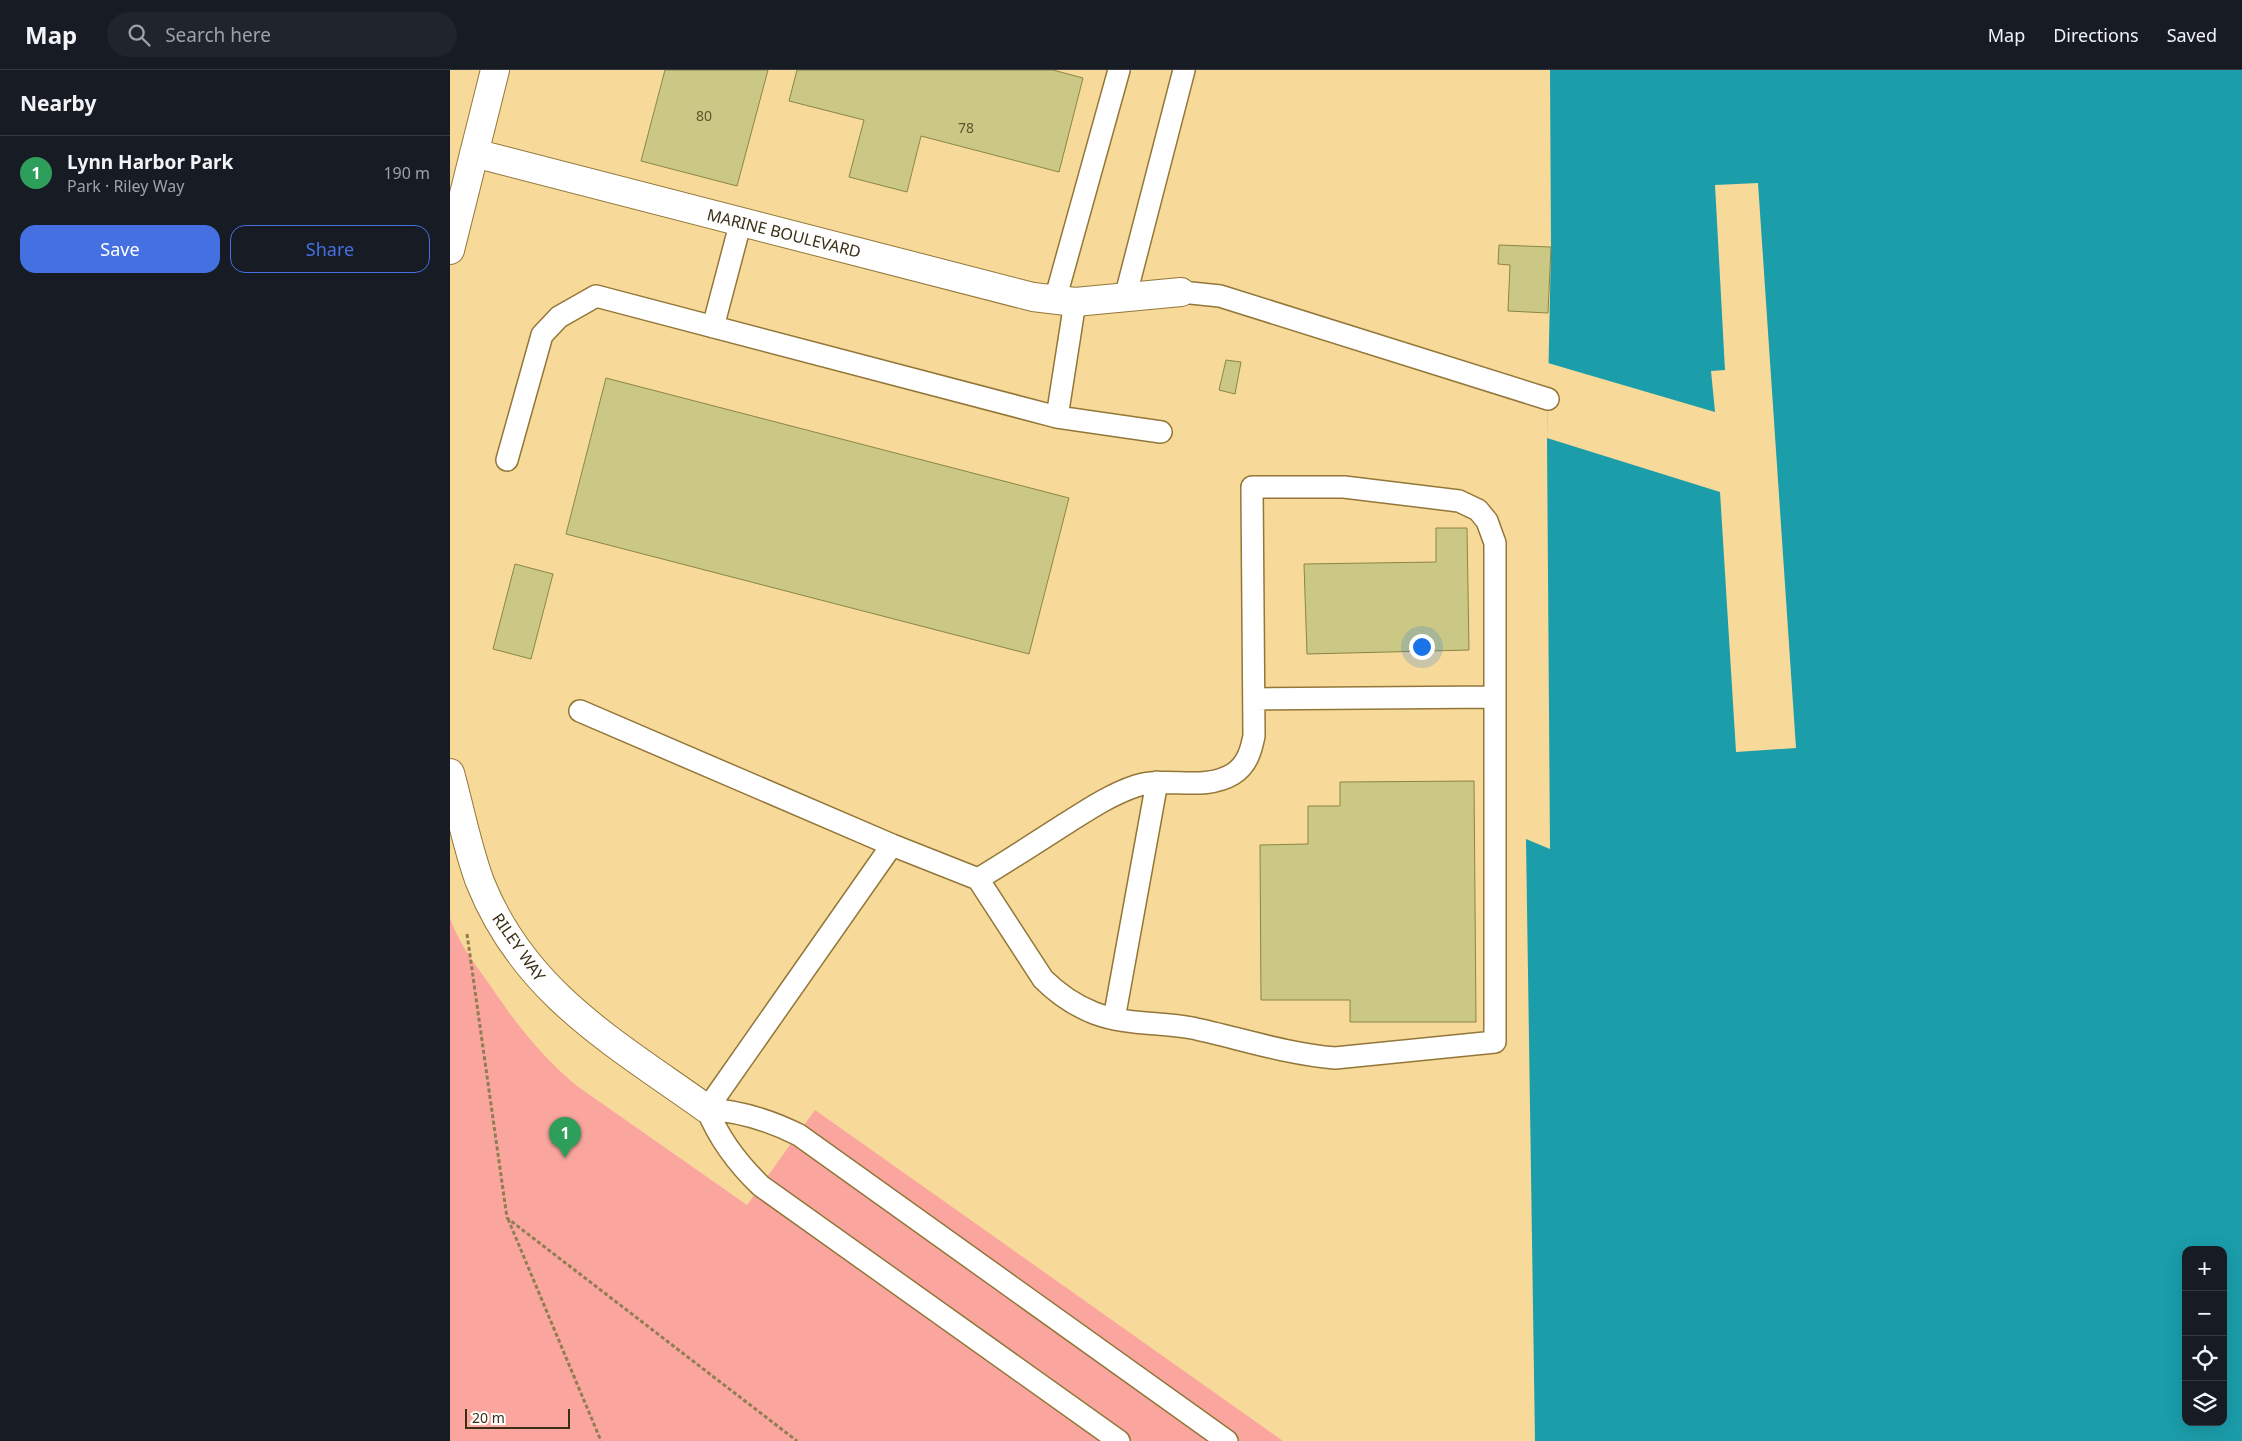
<!DOCTYPE html>
<html lang="en">
<head>
<meta charset="utf-8">
<style>
	body { margin:0; font-family:"Noto Sans",sans-serif; background:#20242c; color:#f1f3f6 }
	.controls { position:absolute; right:15px; bottom:15px; display:grid; overflow:hidden; border-radius:10px; box-shadow:0 5px 20px #0002 }
	.controls button { width:45px; height:45px; display:grid; place-items:center; padding:0; border:0; border-bottom:1px solid #363941; background:#171b24; color:#f1f3f6; font:25px sans-serif }
	.scale { position:absolute; left:15px; bottom:12px; width:105px; box-sizing:border-box; padding-left:5px; border:2px solid #3a2f15; border-top:0; font-size:14px; line-height:18px; white-space:nowrap; color:#3a2f15; -webkit-text-stroke:4px #fdfdfd; paint-order:stroke }
	.you { position:absolute; left:971px; top:576px; width:18px; height:18px; margin:-12px; border:4px solid #fff; border-radius:50%; background:#1a73e8; box-shadow:0 0 0 8px #1a73e833 }
	.badge { display:grid; place-items:center; width:32px; height:32px; border-radius:50%; background:#4470e2; color:#fff; font-size:16px; font-weight:700 }
	.pin { position:absolute; translate:-50% -41px; filter:drop-shadow(0 1px 2px #0008) }
	.pin::after { content:''; position:absolute; top:26px; width:18px; height:15px; background:inherit; clip-path:polygon(0 0,100% 0,50% 100%) }
	.list { margin:0; padding:0; list-style:none }
	h2 { display:flex; justify-content:space-between; align-items:center; height:65px; margin:0; padding:0 20px; font-size:21px }
	h2 small { font-size:16px; font-weight:400; color:#9ea1a6 }
	.list li { display:grid; grid-template-columns:32px 1fr auto; gap:15px; align-items:center; box-sizing:border-box; height:75px; padding:0 20px; border-top:1px solid #363941 }
	.list b { display:block; font-size:19px; white-space:nowrap }
	.list p { margin:0; font-size:16px; white-space:nowrap; color:#9ea1a6 }
	.list em { font-size:16px; font-style:normal; color:#9ea1a6 }
	.actions { display:flex; gap:10px; padding:15px 20px }
	.actions a { flex:1; padding:11px 0; border:1px solid #4470e2; border-radius:15px; text-align:center; font-size:18px; color:#4470e2 }
	.actions .main { background:#4470e2; color:#fff }
	.icon { flex:none; width:28px; height:28px; fill:none; stroke:currentColor; stroke-width:2; stroke-linecap:round; stroke-linejoin:round }
	.map { position:relative; flex:none; width:1792px; height:1371px; overflow:hidden }
	header { display:flex; align-items:center; gap:30px; box-sizing:border-box; height:70px; padding:0 25px; background:#171b24; border-bottom:1px solid #363941 }
	header strong { font-size:24px }
	nav { display:flex; gap:28px; margin-inline-start:auto; font-size:18px }
	.search { width:350px; height:45px; background:#20242c; display:flex; align-items:center; gap:12px; box-sizing:border-box; padding:0 18px; border-radius:28px; color:#9ea1a6; font-size:19px }
	main { display:flex }
	aside { flex:1; background:#171b24 }
	.map>svg:first-child { display:block }
</style>
</head>
<body>
<header>
<strong>Map</strong>
<div class="search"><svg class="icon" aria-label="search" viewBox="0 0 24 24"><circle cx="10" cy="10" r="6"/><path d="M15 15l6 6"/></svg>Search here</div>
<nav><a>Map</a><a>Directions</a><a>Saved</a></nav>
</header>
<main>
<aside>
<h2>Nearby<small></small></h2>
<ul class="list">
<li><span class="badge" style="background:#2e9e5b">1</span><div><b>Lynn Harbor Park</b><p>Park · Riley Way</p></div><em>190 m</em></li>
</ul>
<div class="actions"><a class="main">Save</a><a>Share</a></div>
</aside>
<div class="map">
<svg width="1792" height="1371" viewBox="0 0 1792 1371">
	<rect width="100%" height="100%" fill="#f7d99a"/>
	<path fill="#faa69e" d="M0 848C8 871 21 889 35 908 62 948 89 985 127 1016L297 1135 365 1040 833 1371H0Z"/>
	<path fill="#1b9daa" fill-rule="evenodd" d="M1100 0H1792V1371H1085L1076 769 1100 779 1097 368 1101 177ZM1736 1180H1773V1352H1736Z"/>
	<path fill="#f7d99a" d="M1308 113 1346 678 1286 682 1270 422 1097 368 1098 293 1265 342 1261 301 1275 300 1265 115Z"/>
	<path fill="#cbc784" stroke="#8a8645" d="M215 0H318L287 116 191 91Z
		M347 0H603L633 8 609 102 471 66 457 122 399 107 414 50 339 31Z
		M1049 175 1101 177 1098 243 1058 241 1060 195 1048 194Z
		M776 290 791 292 785 324 769 320Z
		M156 308 619 428 579 584 116 464Z
		M986 458H1017L1019 580 857 584 854 494 986 492Z
		M65 494 103 504 81 589 43 579Z
		M1024 711 1026 952H900V930H811L810 775 858 774V736H890V712Z"/>
	<g fill="none" stroke-linecap="round" stroke-linejoin="round">
		<g stroke="#927739" stroke-width="24">
			<path id="service" d="M731 222 770 226 1098 329
				M675 228 734 0
				M605 230 669 0
				M263 257 291 151
				M607 347 711 362
				M57 390 92 265 109 247 146 226 607 347 625 232
				M804 629 1044 627
				M130 641 442 775 528 809 593 909C608 924 624 935 644 943 675 955 709 952 742 958 789 968 836 984 885 988L1045 972V473L1037 451 1028 440 1009 431 894 417H802L804 666C801 681 797 695 783 704 753 722 717 706 686 716 659 725 636 741 612 756 584 774 556 792 528 809
				M664 949 707 712
				M257 1039C291 1041 319 1050 349 1065L777 1371
				M257 1039C269 1069 287 1093 311 1116L669 1371
				M257 1039 442 775"/>
		</g>
		<g stroke="#927739" stroke-width="30">
			<path id="minor" d="M24 83 583 227 625 232 731 222
				M0 180 45 0
				M0 703C10 739 17 777 30 812 74 923 165 973 257 1039"/>
		</g>
		<path stroke="#917d52" stroke-width="3" stroke-dasharray="4 2.5" stroke-linecap="butt" d="M17 864 57 1148 347 1371
			M58 1149 151 1371"/>
		<use href="#service" stroke="#fff" stroke-width="21"/>
		<use href="#minor" stroke="#fff" stroke-width="28"/>
	</g>
	<g text-anchor="middle" stroke-width="4" stroke-linejoin="round" paint-order="stroke">
		<g font-size="14" fill="#5e5531">
			<text x="254" y="51">80</text>
			<text x="516" y="63">78</text>
		</g>
		<g font-size="16" fill="#3a2f15" stroke="#fdfdfd">
			<text transform="translate(334 163) rotate(14)" y="6">MARINE BOULEVARD</text>
			<text transform="translate(69 877) rotate(55)" y="6">RILEY WAY</text>
		</g>
	</g>
</svg>
<div class="controls">
<button>+</button>
<button>−</button>
<button><svg class="icon" aria-label="locate" viewBox="0 0 24 24"><circle cx="12" cy="12" r="6"/><path d="M12 2v4M12 18v4M2 12h4M18 12h4"/></svg></button>
<button><svg class="icon" aria-label="layers" viewBox="0 0 24 24"><path d="M12 4l9 5-9 5-9-5zM3 14l9 5 9-5"/></svg></button>
</div>
<div class="scale">20 m</div>
<div class="you"></div>
<div class="pin badge" style="left:115px;top:1088px;background:#2e9e5b">1</div>
</div>
</main>
</body>
</html>
